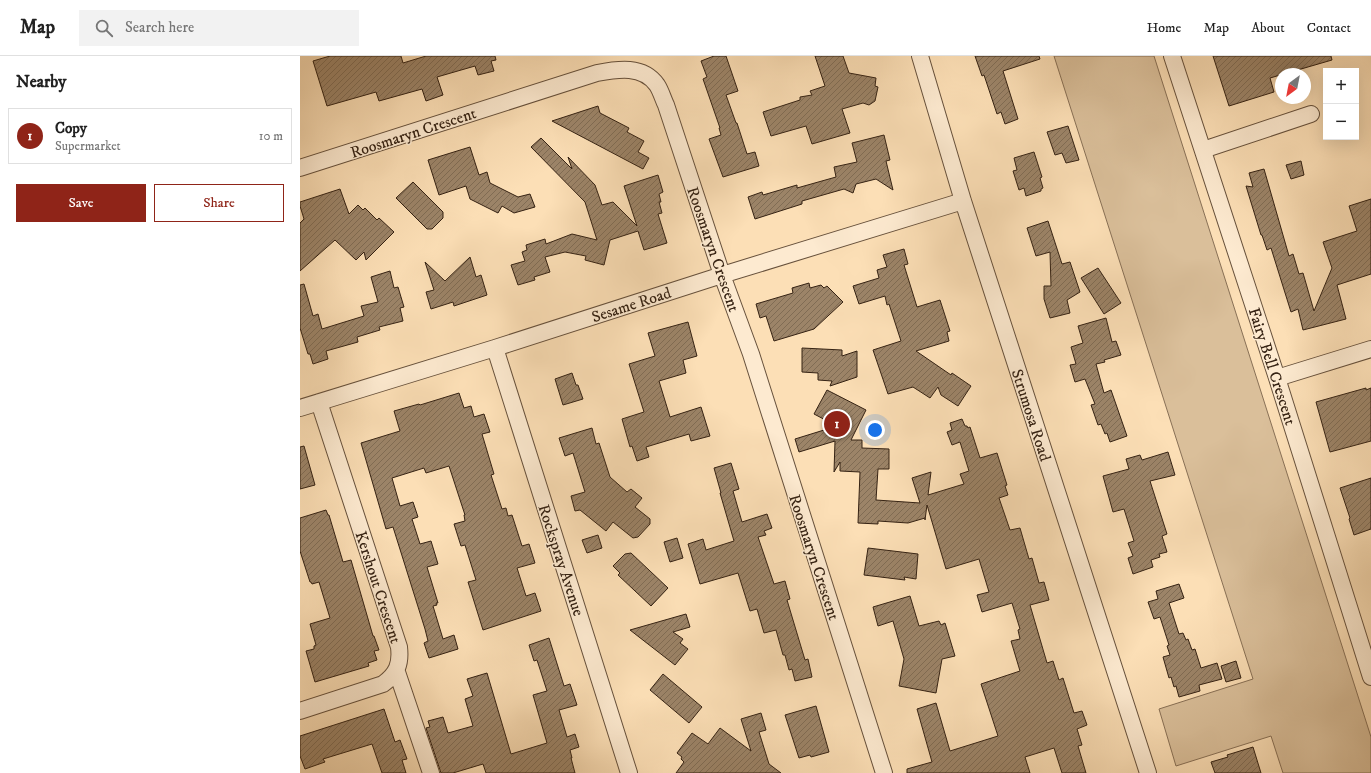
<!DOCTYPE html>
<html lang="en">
<head>
<meta charset="utf-8">
<style>
	body { margin:0; font-family:"IM FELL DW Pica",serif; background:#f2f2f2; color:#222 }
	.controls { position:absolute; right:12px; top:12px; display:grid; overflow:hidden; border-radius:0px; box-shadow:0 4px 16px #0002 }
	.controls button { width:36px; height:36px; display:grid; place-items:center; padding:0; border:0; border-bottom:1px solid #e0e0e0; background:#fff; color:#222; font:20px sans-serif }
	.compass { position:absolute; left:975px; top:12px; width:36px; height:36px; border-radius:50%; background:#fff; box-shadow:0 4px 16px #0002; rotate:212deg }
	.you { position:absolute; left:575px; top:374px; width:14px; height:14px; margin:-10px; border:3px solid #fff; border-radius:50%; background:#1a73e8; box-shadow:0 0 0 6px #1a73e833 }
	.badge { display:grid; place-items:center; width:26px; height:26px; border-radius:50%; background:#8f2418; color:#fff; font-size:13px; font-weight:700 }
	.pin { position:absolute; translate:-50% -50%; border:2px solid #fff; box-shadow:0 1px 4px #0006 }
	.list { margin:0; padding:0; list-style:none }
	h2 { display:flex; justify-content:space-between; align-items:center; height:52px; margin:0; padding:0 16px; font-size:17px }
	h2 small { font-size:13px; font-weight:400; color:#767676 }
	.list li { display:grid; grid-template-columns:26px 1fr auto; gap:12px; align-items:center; box-sizing:border-box; height:56px; margin:0 8px 8px; padding:0 8px; border:1px solid #e0e0e0; border-radius:0px }
	.list b { display:block; font-size:15px; white-space:nowrap }
	.list p { margin:0; font-size:13px; white-space:nowrap; color:#767676 }
	.list em { font-size:13px; font-style:normal; color:#767676 }
	.actions { display:flex; gap:8px; padding:12px 16px }
	.actions a { flex:1; padding:9px 0; border:1px solid #8f2418; border-radius:0px; text-align:center; font-size:14px; color:#8f2418 }
	.actions .main { background:#8f2418; color:#fff }
	.icon { flex:none; width:22px; height:22px; fill:none; stroke:currentColor; stroke-width:2; stroke-linecap:round; stroke-linejoin:round }
	.map { position:relative; flex:none; width:1071px; height:717px; overflow:hidden }
	header { display:flex; align-items:center; gap:24px; box-sizing:border-box; height:56px; padding:0 20px; background:#fff; border-bottom:1px solid #e0e0e0 }
	header strong { font-size:19px }
	nav { display:flex; gap:22px; margin-inline-start:auto; font-size:14px }
	.search { width:280px; height:36px; background:#f2f2f2; display:flex; align-items:center; gap:10px; box-sizing:border-box; padding:0 14px; border-radius:0px; color:#767676; font-size:15px }
	main { display:flex }
	aside { flex:1; background:#fff }
	.map>svg:first-child { display:block }
</style>
</head>
<body>
<header>
<strong>Map</strong>
<div class="search"><svg class="icon" aria-label="search" viewBox="0 0 24 24"><circle cx="10" cy="10" r="6"/><path d="M15 15l6 6"/></svg>Search here</div>
<nav><a>Home</a><a>Map</a><a>About</a><a>Contact</a></nav>
</header>
<main>
<aside>
<h2>Nearby<small></small></h2>
<ul class="list">
<li><span class="badge">1</span><div><b>Copy</b><p>Supermarket</p></div><em>10 m</em></li>
</ul>
<div class="actions"><a class="main">Save</a><a>Share</a></div>
</aside>
<div class="map">
<svg width="1071" height="717" viewBox="0 0 1071 717">
	<defs>
		<pattern id="building-hatch" width="6" height="6" patternUnits="userSpaceOnUse"><rect width="6" height="6" fill="#9c8468"/><path d="M-1 1l2-2M0 6l6-6M5 7l2-2" fill="none" stroke="#806c54"/></pattern>
	</defs>
	<rect width="100%" height="100%" fill="#fcdfb6"/>
	<filter id="stains"><feTurbulence type="fractalNoise" baseFrequency=".005" numOctaves="4"/><feColorMatrix values="0 0 0 0 .2 0 0 0 0 .09 0 0 0 0 .02 0 0 0 .5 -.17"/></filter>
	<radialGradient id="worn" r=".72"><stop offset=".6" stop-color="#630" stop-opacity="0"/><stop offset="1" stop-color="#630" stop-opacity=".3"/></radialGradient>
	<path fill="#dabf9a" stroke="#887056" d="M754 0H854L1071 681V717H983L971 680 876 710 859 653 953 623Z"/>
	<path fill="url(#building-hatch)" stroke="#352213" d="M30 0H101L103 7 126 0H195L196 4 191 5 194 15 178 19 175 10 137 21 143 39 126 45 122 33 79 45 76 36 27 50 13 5Z
		M414 0H426L438 35 426 39 436 67H437L447 98 455 96 459 110 423 121 409 83 421 79 419 72H420L403 23 407 21 401 5Z
		M515 0H543L549 17 576 22 575 30 578 31 575 45 569 49 563 47 542 53 550 77 512 88 506 70 471 80 463 56 500 44V41L512 39 510 35 525 30Z
		M675 0H739L740 3 703 15 718 63 705 68 701 56 697 58 684 19 682 20Z
		M913 0H1031L1032 4 970 22 974 36 929 50Z
		M298 50 300 57 329 72 327 76 344 85 338 96 349 102 343 113 252 65Z
		M768 70 779 104 766 107 762 97 755 99 747 76Z
		M584 79 590 104 586 105 593 134 576 123 556 128 553 137 544 133 502 145V148L455 163 448 141 462 136 463 139 497 129V132L536 121 534 111 557 106 552 87Z
		M241 82 272 113 268 101 295 129 302 149 313 146 337 170 324 130 358 119 363 136 359 138 361 146H359L362 157 358 158 367 187 344 194 338 175 310 184 304 209 285 204 286 200 265 196 245 201 250 216 234 221 235 224 218 229 211 209 225 205 222 196 227 194 226 189 245 183 246 188 272 178 297 184 285 146 231 91Z
		M170 91 179 119 187 116 190 127 218 141 230 138 235 151 214 157 202 150 198 157 170 143 166 130 139 139 128 104Z
		M734 96 742 121 740 122 743 132 741 133V135L726 140 724 132 719 134 713 115 717 114 714 102Z
		M1001 105 1004 119 991 123 986 109Z
		M964 113 989 200 993 198 999 218 1003 217 1014 255 1032 212 1023 186 1057 175 1049 150 1071 143V218L1037 229 1046 263 1003 274 998 253 991 256 971 192 967 194 962 179H961L946 130 953 131 949 117Z
		M113 126 143 156V162L132 173H127L96 142Z
		M40 133 49 158 58 149 63 154 65 152 77 164 79 162 94 176 66 204 64 196 56 204 35 184 0 215V167L4 163 0 150V146Z
		M748 165 762 208 770 206 780 236 767 244 770 257 750 262 744 243V230H751L750 196 736 200 727 172Z
		M604 193 608 208 604 209 617 251 640 244 650 275 647 276 649 285 616 295 651 319 652 317 671 330 658 350 641 339 638 331 630 342 613 331 588 338 573 294 601 285 589 248 587 249 585 240 559 248 553 230 579 222 577 214 587 211 583 199Z
		M170 201 176 221 181 219 187 239 154 250 153 246 131 253 126 236 134 234 125 206 145 225Z
		M798 212 821 247 804 258 781 222Z
		M90 215 94 232 98 231 104 251 100 252 103 265 79 271 80 274 57 281 58 286 26 295 28 303 13 308 10 298H8L0 272V229L4 228 13 260 18 258 22 273 64 260 61 250 78 246 71 221Z
		M509 227 510 232 521 229 524 232 527 230 543 246 514 273 474 285 466 260 460 262 456 248 493 237 492 232Z
		M806 262 812 286 816 285 821 299 804 304 805 306 796 308 804 337 811 334 827 380 810 386 807 377 805 378 801 368 798 369 791 349 795 348 785 323 775 326 770 309 776 308 771 291 783 287 778 270Z
		M388 266 397 300 383 304 386 317 359 325 370 361 401 351 410 380 391 385 389 378 346 391 349 401 337 405 332 390 330 391 322 363 344 356 329 308 355 300 348 277Z
		M502 292 542 294V300L557 295V321L530 330 532 325 518 324V317L502 316Z
		M272 317 276 329H278L283 343 263 349 255 323Z
		M1066 332V334L1071 332V385L1030 396 1016 346Z
		M527 334 566 354 551 384H562V392L589 393V413H578L576 444 620 447 612 422 631 416 628 439 664 428 660 418 669 415 660 386 652 389 647 376 652 374 650 367 662 363 665 370H667L668 372 670 371 680 402 697 397 707 429 705 430 708 439 699 442 710 474 720 472 729 503 732 502 739 527 744 526 749 544 730 549 747 607 753 605 759 624 763 622 774 657 782 655 787 669 777 673 782 689 778 690 786 717H762L754 692 725 701 730 717H607V713L632 706 617 653 636 647 650 695 698 680 681 628 720 615 711 585 720 583 718 574 720 573 712 547 682 556 677 539 689 536 679 503 646 513 627 449 625 464V462L608 467 578 465V468L558 467 560 416 540 415V406L534 416 535 385 499 396 495 383 537 370 514 358Z
		M159 337 164 352 171 350 174 361 184 358 190 376 182 378 194 418 191 419 202 453 206 452 208 460 212 459 222 490 229 488 235 507 217 512 226 540 235 537 241 555 183 574 168 526 176 524 165 489 161 490 154 468 165 465 164 459H165L149 410 126 417 124 412 92 422 100 450 113 446 118 461 112 463 120 488 131 485 138 508 127 511 138 547H136L137 549 133 550 143 583 154 579 158 593 129 602 124 587 128 585 125 573 93 471 86 473 61 387 100 375 94 355 119 348 120 349Z
		M292 372 296 388 299 387 310 421 327 436 331 433 342 442 335 451 350 463V468L338 481 333 482 313 466 306 475 280 454 275 455 271 440 285 436 273 397 265 400 259 382Z
		M4 390 15 429 0 433V391Z
		M868 396 875 419 850 425 867 478 862 480 867 496 859 498 860 501 851 504 853 511 833 518 828 502 833 500 828 487 834 485 824 453 813 456 803 420 829 413 826 403 840 399 842 404Z
		M431 407 439 433 433 435 442 466 467 458 472 472 464 475 466 479 458 481 474 528 485 525 490 543 487 544 505 604 508 603 512 621 495 625 492 613 489 614 485 599H483L476 574 464 577 457 553 450 555 438 517 400 528 388 488 403 483 406 494 434 485 420 437H421L414 412Z
		M1071 422V473L1054 479 1049 463 1050 462 1040 432Z
		M26 454 28 459H29L43 506 51 504 73 580H74L79 594 74 595 77 604 68 607 69 610 15 626 6 595 14 593V590L16 589 10 568 30 562 19 526 12 528 11 526H10L0 495V462Z
		M298 479 302 492 287 497 282 484Z
		M377 482 383 502 370 506 364 486Z
		M568 492 618 498 616 523 604 521 605 524 564 519Z
		M331 497 368 532 351 550 318 519 320 517 313 510 325 498Z
		M879 528 884 542 869 547 879 578 883 577 886 584 888 583 892 594 895 593 901 612 917 607 922 623 899 629 900 635 879 641 876 630 874 631 871 621 869 622 863 601 870 599 867 590 869 589 860 561 854 563 848 546 858 543 856 535Z
		M610 540 619 570 639 565 641 569 645 567 655 600 642 603 636 637 599 630 604 603 593 565 578 570 573 551Z
		M386 558 390 571 373 576 383 583 380 587 388 593 375 609 330 574Z
		M249 582 264 630 270 628 277 649 259 654 267 681 275 678 279 691 270 694 272 702H271L275 717H186L183 708 153 717H141L126 672 130 671 128 665 143 661 148 677 173 670 165 643 173 640 167 623 187 617 211 698 247 687 233 639 247 635 237 604 234 605 229 589Z
		M936 605 941 622 926 626 921 610Z
		M363 618 402 651 389 667 350 634Z
		M516 650 529 696 511 701 510 699 499 702 485 659Z
		M84 653 95 686 100 684 107 703 102 704 106 717H82L72 688 23 703 25 706 5 713 0 700V680Z
		M461 657 466 674 459 676 469 708 481 717H376L384 706 381 703 382 701 377 697 392 677 408 688 420 672 451 695 441 663Z
		M953 691 961 717H915L911 706 928 701 927 699Z"/>
	<g fill="none" stroke-linecap="round" stroke-linejoin="round">
		<g stroke="#67513c" stroke-width="18">
			<path id="minor" d="M620 0 663 145 848 717
				M872 0 977 322 1071 621
				M903 94 1011 58
				M0 112 297 17C318 13 343 9 357 29 361 35 363 43 366 49L422 219 451 298 584 717
				M195 292 329 717
				M977 322 1071 293
				M0 352 195 292 422 219 663 145
				M97 616 131 717
				M0 655 83 628C97 618 101 608 99 591L19 346"/>
		</g>
		<use href="#minor" stroke="#fdead0" stroke-width="16"/>
	</g>
	<g text-anchor="middle" stroke-width="3" stroke-linejoin="round" paint-order="stroke">
		<g font-size="16" fill="#352213" stroke="#fdead0">
			<text transform="translate(113 76) rotate(-18)" y="6">Roosmaryn Crescent</text>
			<text transform="translate(414 193) rotate(71)" y="6">Roosmaryn Crescent</text>
			<text transform="translate(331 248) rotate(-18)" y="6">Sesame Road</text>
			<text transform="translate(973 310) rotate(72)" y="6">Fairy Bell Crescent</text>
			<text transform="translate(732 359) rotate(72)" y="6">Strumosa Road</text>
			<text transform="translate(515 501) rotate(72)" y="6">Roosmaryn Crescent</text>
			<text transform="translate(262 504) rotate(72)" y="6">Rockspray Avenue</text>
			<text transform="translate(79 531) rotate(72)" y="6">Kershout Crescent</text>
		</g>
	</g>
	<rect width="100%" height="100%" filter="url(#stains)"/>
	<rect width="100%" height="100%" fill="url(#worn)"/>
</svg>
<div class="controls">
<button>+</button>
<button>−</button>
</div>
<svg class="compass" viewBox="-18 -18 36 36"><path d="M0-13l5 13h-10z" fill="#e53935"/><path d="M0 13l5-13h-10z" fill="#767676"/></svg>
<div class="you"></div>
<div class="pin badge" style="left:537px;top:368px">1</div>
</div>
</main>
</body>
</html>
